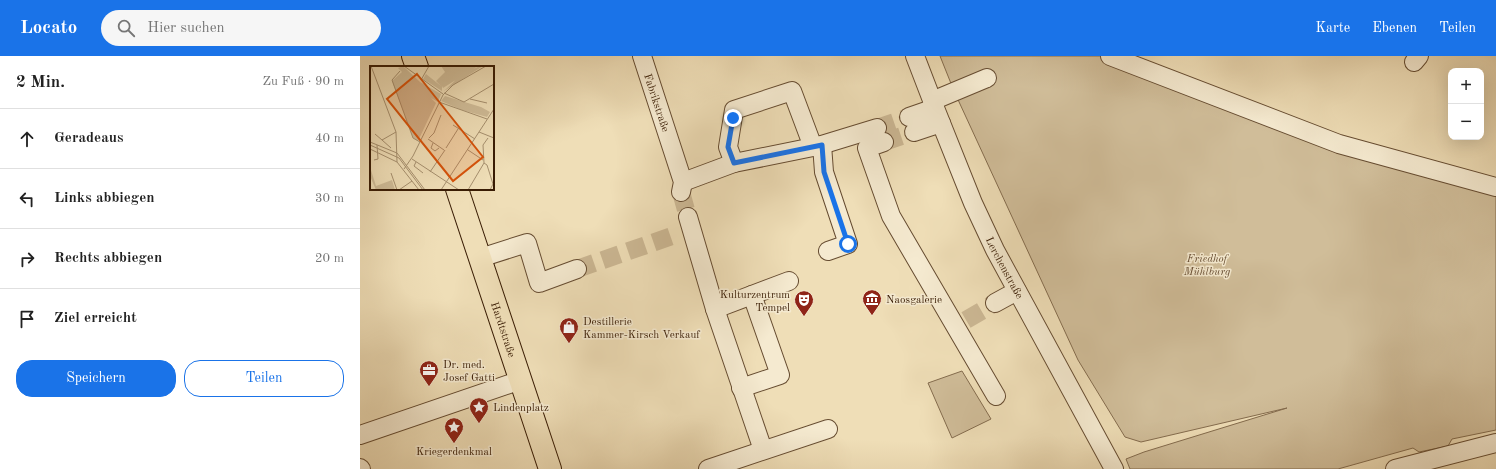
<!DOCTYPE html>
<html lang="de">
<head>
<meta charset="utf-8">
<style>
	body { margin:0; font-family:"Old Standard TT",serif; background:#f6f6f6; color:#222 }
	.controls { position:absolute; right:12px; top:12px; display:grid; overflow:hidden; border-radius:8px; box-shadow:0 4px 16px #0002 }
	.controls button { width:36px; height:36px; display:grid; place-items:center; padding:0; border:0; border-bottom:1px solid #e0e0e0; background:#fff; color:#222; font:20px sans-serif }
	.stop { position:absolute; width:12px; height:12px; margin:-9px; border:3px solid #1a73e8; border-radius:50%; background:#fff }
	.stop.end { background:#1a73e8; border-color:#fff; box-shadow:0 1px 4px #0008 }
	.list { margin:0; padding:0; list-style:none }
	h2 { display:flex; justify-content:space-between; align-items:center; height:52px; margin:0; padding:0 16px; font-size:17px }
	h2 small { font-size:13px; font-weight:400; color:#767676 }
	.list li { display:grid; grid-template-columns:26px 1fr auto; gap:12px; align-items:center; box-sizing:border-box; height:60px; padding:0 16px; border-top:1px solid #e0e0e0 }
	.list b { display:block; font-size:15px; white-space:nowrap }
	.list em { font-size:13px; font-style:normal; color:#767676 }
	.actions { display:flex; gap:8px; padding:12px 16px }
	.actions a { flex:1; padding:9px 0; border:1px solid #1a73e8; border-radius:16px; text-align:center; font-size:14px; color:#1a73e8 }
	.actions .main { background:#1a73e8; color:#fff }
	.icon { flex:none; width:22px; height:22px; fill:none; stroke:currentColor; stroke-width:2; stroke-linecap:round; stroke-linejoin:round }
	.map { position:relative; flex:none; width:1136px; height:413px; overflow:hidden }
	header { display:flex; align-items:center; gap:24px; box-sizing:border-box; height:56px; padding:0 20px; background:#1a73e8; color:#fff }
	header strong { font-size:19px }
	nav { display:flex; gap:22px; margin-inline-start:auto; font-size:14px }
	.search { width:280px; height:36px; background:#f6f6f6; display:flex; align-items:center; gap:10px; box-sizing:border-box; padding:0 14px; border-radius:22px; color:#767676; font-size:15px }
	main { display:flex }
	aside { flex:1; background:#fff }
	.map>svg:first-child { display:block }
</style>
</head>
<body>
<header>
<strong>Locato</strong>
<div class="search"><svg class="icon" aria-label="search" viewBox="0 0 24 24"><circle cx="10" cy="10" r="6"/><path d="M15 15l6 6"/></svg>Hier suchen</div>
<nav><a>Karte</a><a>Ebenen</a><a>Teilen</a></nav>
</header>
<main>
<aside>
<h2>2 Min.<small>Zu Fuß · 90 m</small></h2>
<ul class="list">
<li><svg class="icon" aria-label="ahead" viewBox="0 0 24 24"><path d="M12 20V5M6 11l6-6 6 6"/></svg><div><b>Geradeaus</b></div><em>40 m</em></li>
<li><svg class="icon" aria-label="left" viewBox="0 0 24 24"><path d="M17 20v-9H6M10 6l-5 5 5 5"/></svg><div><b>Links abbiegen</b></div><em>30 m</em></li>
<li><svg class="icon" aria-label="right" viewBox="0 0 24 24"><path d="M7 20v-9h11M14 6l5 5-5 5"/></svg><div><b>Rechts abbiegen</b></div><em>20 m</em></li>
<li><svg class="icon" aria-label="arrive" viewBox="0 0 24 24"><path d="M6 21V4h12l-3 4 3 4H6"/></svg><div><b>Ziel erreicht</b></div></li>
</ul>
<div class="actions"><a class="main">Speichern</a><a>Teilen</a></div>
</aside>
<div class="map">
<svg width="1136" height="413" viewBox="0 0 1136 413">
	<rect width="100%" height="100%" fill="#efdeb7"/>
	<filter id="stains"><feTurbulence type="fractalNoise" baseFrequency=".005" numOctaves="4"/><feColorMatrix values="0 0 0 0 .2 0 0 0 0 .09 0 0 0 0 .02 0 0 0 .5 -.17"/></filter>
	<radialGradient id="worn" r=".72"><stop offset=".6" stop-color="#630" stop-opacity="0"/><stop offset="1" stop-color="#630" stop-opacity=".3"/></radialGradient>
	<path fill="#d0bd99" stroke="#846c4e" d="M580 0H741L979 91 1136 135V374L1092 383 1088 390 1059 396 1053 392 978 413H770L766 403 784 396 927 352 781 386 765 381 718 304 594 35Z
		M602 315 631 363 592 382 568 327Z"/>
	<g fill="none" stroke-linecap="round" stroke-linejoin="round">
		<path stroke="#cbb793" stroke-width="18" stroke-dasharray="18 9" stroke-linecap="butt" d="M517 72 549 61
			M524 86 554 76
			M321 136 328 161
			M217 213 318 178
			M606 264 635 247"/>
		<g stroke="#664c31" stroke-width="20">
			<g id="minor">
				<path id="s1" d="M282 0 323 126 321 136"/>
				<path id="s2" d="M555 0 575 52 613 147 635 194 754 413"/>
				<path d="M750 0 979 88 1136 131"/>
				<path d="M1054 6 1059 0"/>
				<path d="M572 45 627 22"/>
				<path d="M549 61 575 52"/>
				<path d="M554 76 581 67"/>
				<path d="M524 86 507 92 531 160 636 340"/>
				<path d="M462 89 464 116 488 188 468 195"/>
				<path d="M374 107 368 91 374 54 432 35 453 91"/>
				<path d="M323 126 374 107 458 90 517 72"/>
				<path d="M328 161 355 253 403 394"/>
				<path d="M120 202 167 187 179 227 217 213"/>
				<path d="M635 247 657 235"/>
				<path d="M355 253 429 225"/>
				<path d="M381 332 420 319 392 239"/>
				<path d="M0 379 161 324"/>
				<path d="M0 412 1 413"/>
				<path d="M348 413 468 373"/>
				<path d="M1035 413 1136 387"/>
			</g>
		</g>
		<g stroke="#391c04" stroke-width="24">
			<g id="major">
				<path d="M53 0 57 11"/>
				<path id="s3" d="M97 133 190 413"/>
			</g>
		</g>
		<use href="#minor" stroke="#f5ead0" stroke-width="18"/>
		<use href="#major" stroke="#efdeb7" stroke-width="22"/>
	</g>
	<g fill="none" stroke-linecap="round" stroke-linejoin="round">
		<path stroke="#1a73e8" stroke-width="5" d="M373 62 368 91 374 107 462 89 464 116 488 188"/>
	</g>
	<defs>
		<g id="museum-pin" transform="scale(1)"><path d="M0 17L-7.5 6A9.5 9.5 0 1 1 7.5 6Z" fill="#8f2418" stroke="#f5ead0"/><path d="M0-6L6-3V-2H-6V-3ZM-5-1h2V3h-2ZM-1-1h2V3h-2ZM3-1h2V3H3ZM-6 4H6V6H-6Z" fill="#fff"/></g>
		<g id="theatre-pin" transform="scale(1)"><path d="M0 17L-7.5 6A9.5 9.5 0 1 1 7.5 6Z" fill="#8f2418" stroke="#f5ead0"/><path d="M-5-5.5Q0-4 5-5.5V0Q5 5 0 6Q-5 5-5 0ZM-3.3-2.5H-1v1.5H-3.3ZM1-2.5H3.3v1.5H1ZM-2.8 1Q0 5.5 2.8 1Z" fill="#fff"/></g>
		<g id="shop-pin" transform="scale(1)"><path d="M0 17L-7.5 6A9.5 9.5 0 1 1 7.5 6Z" fill="#8f2418" stroke="#f5ead0"/><path d="M-5-2.5h2.3a2.7 3.5 0 0 1 5.4 0H5L5.5 6h-11ZM-1.5-2.5h3a1.5 2.3 0 0 0-3 0Z" fill="#fff"/></g>
		<g id="office-pin" transform="scale(1)"><path d="M0 17L-7.5 6A9.5 9.5 0 1 1 7.5 6Z" fill="#8f2418" stroke="#f5ead0"/><path d="M-6-3h4V-5.5h4V-3h4V5H-6ZM-1-4.5V-3h2v-1.5ZM-6 0V1H6V0Z" fill="#fff"/></g>
		<g id="sight-pin" transform="scale(1)"><path d="M0 17L-7.5 6A9.5 9.5 0 1 1 7.5 6Z" fill="#8f2418" stroke="#f5ead0"/><path d="M0-6L1.8-2.2L6-1.7L2.9 1.2L3.7 5.4L0 3.3L-3.7 5.4L-2.9 1.2L-6-1.7L-1.8-2.2Z" fill="#fff"/></g>
	</defs>
	<g fill-rule="evenodd">
		<use href="#museum-pin" x="512" y="243"/>
		<use href="#theatre-pin" x="444" y="244"/>
		<use href="#shop-pin" x="209" y="271"/>
		<use href="#office-pin" x="69" y="314"/>
		<use href="#sight-pin" x="119" y="351"/>
		<use href="#sight-pin" x="94" y="371"/>
	</g>
	<g text-anchor="middle" stroke-width="3" stroke-linejoin="round" paint-order="stroke">
		<g font-size="11" fill="#391c04" stroke="#f5ead0">
			<text dy="4" stroke="none"><textPath href="#s1" startOffset="49">Fabrikstraße</textPath></text>
			<text dy="4" stroke="none"><textPath href="#s2" startOffset="230">Lerchenstraße</textPath></text>
			<text dy="4" stroke="none"><textPath href="#s3" startOffset="148">Hardtstraße</textPath></text>
		</g>
		<g font-size="11" font-style="italic" fill="#664c31" stroke="#f5ead0">
			<text x="847" y="206">Friedhof<tspan x="847" dy="13">Mühlburg</tspan></text>
		</g>
		<g font-size="11" fill="#391c04" stroke="#f5ead0" text-anchor="start">
			<text x="430" y="242" text-anchor="end">Kulturzentrum<tspan x="430" dy="13">Tempel</tspan></text>
			<text x="526" y="247">Naosgalerie</text>
			<text x="223" y="269">Destillerie<tspan x="223" dy="13">Kammer-Kirsch Verkauf</tspan></text>
			<text x="83" y="312">Dr. med.<tspan x="83" dy="13">Josef Gatti</tspan></text>
			<text x="133" y="355">Lindenplatz</text>
			<text x="94" y="399" text-anchor="middle">Kriegerdenkmal</text>
		</g>
	</g>
	<g transform="translate(10 10)">
		<rect width="124" height="124" fill="#efdeb7"/>
		<path d="M33 0 50 16 71 28 68 36 61 32 66 37 48 75 43 72 22 15 32 6 28 2ZM71 0H108L73 22 72 20V25L53 13 56 8 71 20 66 15 75 6ZM110 0H113L74 25 92 8ZM75 30 111 41 120 46 117 51 92 44 71 35ZM0 101 6 120 22 114 25 124H6L0 110Z" fill="#d0bd99"/>
		<path fill="none" stroke="#a6906f" stroke-width="1" d="M1 0 26 66 27 96M34 0 73 28M30 5 22 14 43 72 50 76M51 14 59 0M74 27 94 36 124 18M100 33 117 37M69 36 117 53M83 59 105 73M109 66 124 72M5 68 12 74 26 66M59 72 64 67 71 49M58 73 74 84M12 74 21 82M0 76 27 87 55 124M63 77 61 82 65 85 69 82M0 79 29 92 53 124M76 82 88 63M0 83 27 96 49 124M98 84 113 94M42 93 89 124M4 94 8 93 7 79M46 96 44 100 53 107M114 97 117 99 123 118 120 124M114 97 113 79 118 72M34 103 43 90 73 29 83 19 116 0M60 106 75 84M21 107 27 124M29 124 42 115M71 124 124 43M98 124 114 97"/>
		<path fill="#d6530b" fill-opacity="0.15" stroke="#d6530b" stroke-width="2" d="M47 8 113 91 83 115 17 33Z"/>
		<rect width="124" height="124" fill="none" stroke="#391c04" stroke-width="2"/>
	</g>
	<rect width="100%" height="100%" filter="url(#stains)"/>
	<rect width="100%" height="100%" fill="url(#worn)"/>
</svg>
<div class="controls">
<button>+</button>
<button>−</button>
</div>
<div class="stop" style="left:488px;top:188px"></div>
<div class="stop end" style="left:373px;top:62px"></div>
</div>
</main>
</body>
</html>
